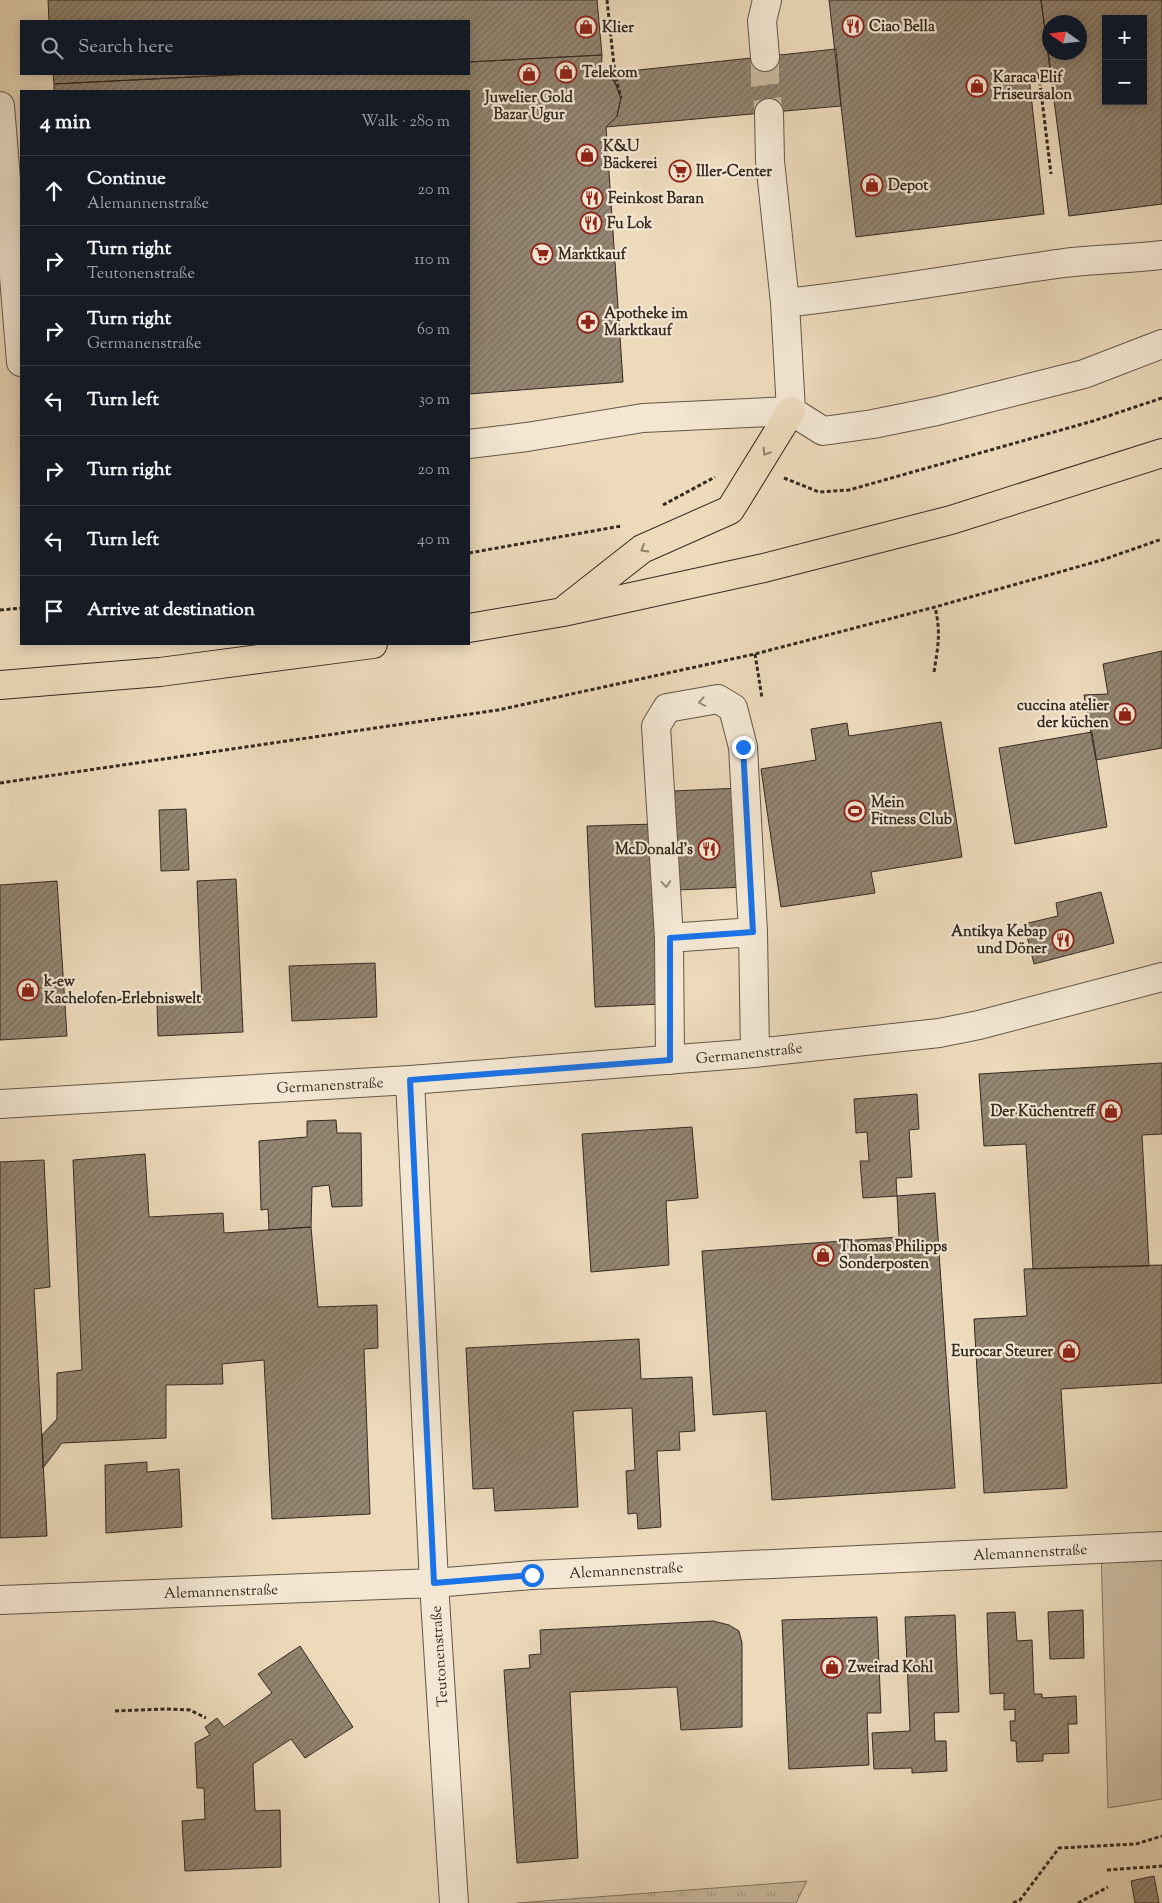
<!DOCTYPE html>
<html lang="en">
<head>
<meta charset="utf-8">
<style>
	body { margin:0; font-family:"Sorts Mill Goudy",serif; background:#242831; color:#f1f3f6 }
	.controls { position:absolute; right:15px; top:15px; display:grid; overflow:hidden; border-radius:0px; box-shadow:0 2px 12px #0003 }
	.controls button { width:45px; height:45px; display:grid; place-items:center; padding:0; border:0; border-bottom:1px solid #363941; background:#171b24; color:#f1f3f6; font:25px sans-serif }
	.compass { position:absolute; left:1042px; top:15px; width:45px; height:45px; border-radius:50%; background:#171b24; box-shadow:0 2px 12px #0003; rotate:284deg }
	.stop { position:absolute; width:15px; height:15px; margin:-11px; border:4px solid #1a73e8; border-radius:50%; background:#fff }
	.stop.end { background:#1a73e8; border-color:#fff; box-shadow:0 1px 5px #0008 }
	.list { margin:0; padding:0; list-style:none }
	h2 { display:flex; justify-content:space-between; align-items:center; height:65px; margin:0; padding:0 20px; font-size:21px }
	h2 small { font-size:16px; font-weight:400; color:#9ea1a6 }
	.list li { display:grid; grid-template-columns:32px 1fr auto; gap:15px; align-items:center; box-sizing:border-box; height:70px; padding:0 20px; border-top:1px solid #363941 }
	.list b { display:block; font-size:19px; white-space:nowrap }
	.list p { margin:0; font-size:16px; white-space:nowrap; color:#9ea1a6 }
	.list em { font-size:16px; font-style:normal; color:#9ea1a6 }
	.icon { flex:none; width:28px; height:28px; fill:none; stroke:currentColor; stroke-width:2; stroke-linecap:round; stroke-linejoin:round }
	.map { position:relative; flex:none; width:1162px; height:1903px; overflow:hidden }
	.search { position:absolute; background:#171b24; box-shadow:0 2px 12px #0003; left:20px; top:20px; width:450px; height:55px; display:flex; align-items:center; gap:12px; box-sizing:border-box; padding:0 18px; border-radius:0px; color:#9ea1a6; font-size:19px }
	.panel { position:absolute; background:#171b24; box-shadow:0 2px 12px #0003; left:20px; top:90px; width:450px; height:555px; border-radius:0px }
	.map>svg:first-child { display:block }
</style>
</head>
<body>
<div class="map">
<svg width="1162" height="1903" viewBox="0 0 1162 1903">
	<defs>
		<pattern id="park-tufts" width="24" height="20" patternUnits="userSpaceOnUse" patternTransform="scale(1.25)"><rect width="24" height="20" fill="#cdbca1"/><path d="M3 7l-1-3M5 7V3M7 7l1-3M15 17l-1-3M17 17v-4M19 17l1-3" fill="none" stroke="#a79983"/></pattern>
		<pattern id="building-hatch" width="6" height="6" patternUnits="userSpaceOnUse" patternTransform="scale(1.25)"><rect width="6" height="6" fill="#948672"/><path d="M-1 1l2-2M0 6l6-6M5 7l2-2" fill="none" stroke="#7a6e5d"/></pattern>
	</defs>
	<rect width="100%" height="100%" fill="#ecdabb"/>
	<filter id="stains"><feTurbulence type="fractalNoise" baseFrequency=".004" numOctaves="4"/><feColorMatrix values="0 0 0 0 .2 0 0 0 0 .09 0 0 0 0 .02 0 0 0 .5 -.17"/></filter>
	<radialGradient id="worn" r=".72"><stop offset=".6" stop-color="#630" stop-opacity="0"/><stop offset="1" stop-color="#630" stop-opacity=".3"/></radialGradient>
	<path fill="#cdbca1" stroke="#807362" d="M1162 1546V1799L1108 1808 1101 1548Z"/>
	<path fill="url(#park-tufts)" stroke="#807362" d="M807 1881 796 1903H517Z"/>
	<path fill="url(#building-hatch)" stroke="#342a22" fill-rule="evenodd" d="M48 0H597L602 55 469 62V21H49Z
		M829 0H1041L1051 73 1029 76 1044 214 856 237Z
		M1041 0H1162V204L1069 216ZM1106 19H1143V101H1106ZM1050 22H1080V52H1050Z
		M836 49 841 106 606 127 617 116 621 98 614 80 601 74Z
		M602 55 601 74 614 81 621 98 617 116 606 127 623 382 469 394V91H54V84L251 74H469V62Z
		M53 74H251L54 84Z
		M1162 651V748L1096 760 1084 695 1108 694 1103 664Z
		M941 722 962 857 871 872 875 893 781 907 761 769 816 760 811 729 847 723 849 736Z
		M1092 732 1107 827 1015 844 999 748Z
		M740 788 745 887 677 890 673 791Z
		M186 809 189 870 161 871 159 810Z
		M655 824 662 1004 595 1007 587 826Z
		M236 879 243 1032 158 1036 157 1004 202 1002 197 881Z
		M57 881 67 1036 0 1040V885Z
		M1101 892 1114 943 1034 964 1024 924 1058 916 1056 903Z
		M375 963 377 1017 292 1021 289 966Z
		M1162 1063V1134L1142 1135 1149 1266 1033 1269 1026 1144 984 1146 979 1074Z
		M917 1094 919 1129 909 1130 912 1177 896 1178 897 1196 863 1198 860 1161H869L867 1132 856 1133 854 1099Z
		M336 1120 337 1133H361L362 1206 332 1207 329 1185 312 1187 311 1227 269 1230 268 1209 261 1210 259 1141 307 1137V1121Z
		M692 1127 698 1198 666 1201 669 1265 591 1272 582 1134Z
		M145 1154 149 1217 223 1213 224 1233 311 1227 318 1307 377 1305 378 1348 364 1349 370 1514 272 1519 264 1360 222 1364 223 1384 166 1385V1438L62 1443 43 1468 42 1435 57 1419V1373L82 1370 73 1160Z
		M44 1160 50 1287 34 1289 47 1536 0 1538V1162Z
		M935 1193 955 1488 772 1500 766 1411 713 1415 702 1251 899 1237 897 1196Z
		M1162 1265V1383L1061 1389 1067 1488 984 1493 974 1319 1027 1316 1024 1269Z
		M639 1339 641 1379 692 1377 695 1431 679 1432 680 1450 657 1451 661 1527 638 1529 637 1513 628 1514 626 1471 635 1470 632 1408 573 1411 578 1507 495 1511 493 1488 473 1489 466 1348Z
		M147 1462V1472L179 1469 182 1527 106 1533 105 1465Z
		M1083 1610 1084 1658 1050 1659 1048 1612Z
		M1015 1612 1017 1641 1032 1640 1034 1694H1042V1698L1076 1696 1077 1724H1068L1069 1753 1043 1754V1761L1017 1762 1016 1741H1011L1010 1721H1015V1709L1004 1710V1693L990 1694 987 1613Z
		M955 1615 959 1712 934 1713 935 1741H946L947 1771 912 1773V1768L874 1769 872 1733 910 1731 905 1617Z
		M877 1617 881 1713H867L869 1765 789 1769 782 1620Z
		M713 1621 729 1625 739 1631 742 1643V1727L681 1730 677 1687 570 1692 578 1858 517 1863 504 1670 530 1668 529 1655 541 1654 540 1630Z
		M300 1646 353 1727 305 1758 291 1739 253 1764 255 1811 280 1810 281 1867 185 1871 182 1821 205 1819 204 1788H197L195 1743 210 1735 205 1727 217 1718 224 1727 272 1693 258 1674Z
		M1154 1876 1159 1903H1135L1131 1881Z"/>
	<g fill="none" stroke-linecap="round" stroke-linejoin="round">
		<path stroke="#c7b79c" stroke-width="28" stroke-dasharray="28 14" stroke-linecap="butt" d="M765 57V84L769 113"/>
		<g stroke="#625648" stroke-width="30">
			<path id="minor" d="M765 57 762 21 767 0
				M0 106 21 362
				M769 113 770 161 785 303 791 411
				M785 303C878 293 970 276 1064 263 1096 259 1129 259 1162 255
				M469 444 527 437 643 418 791 411 823 431 873 424 937 411 1084 374 1162 344
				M669 938 656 726 667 708 718 699 733 708 743 747 753 932
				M670 1060 669 938 753 932 755 1053
				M410 1080 434 1583 454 1903
				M0 1104 410 1080 755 1053 939 1033 979 1025 1162 977
				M0 1600 434 1583 532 1575 1162 1546"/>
		</g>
		<g stroke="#342a22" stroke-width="30">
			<path id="major" d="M567 608 642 549 730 510 791 411
				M469 628 563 612 764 568 951 520 1162 453
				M0 685 160 672 373 644"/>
		</g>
		<path stroke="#342a22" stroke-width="3" stroke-dasharray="4 2.5" stroke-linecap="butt" d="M607 0 615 75 621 98
			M1039 75 1051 174
			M784 478 819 492 849 490 1093 421 1162 398
			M663 505 715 477
			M469 553 621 526
			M0 610 21 608
			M755 654 762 698
			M934 672C938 646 941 633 935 607
			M0 783 498 710 755 654 935 607 1102 560 1162 539
			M115 1711 166 1709 190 1710 206 1718
			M1107 1870 1162 1866
			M1013 1903 1020 1900 1059 1848 1136 1844 1162 1836
			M1078 1903 1108 1887"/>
		<use href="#minor" stroke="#f3e7d3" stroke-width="28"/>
		<use href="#major" stroke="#ecdabb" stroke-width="28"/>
	</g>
	<defs><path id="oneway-chevron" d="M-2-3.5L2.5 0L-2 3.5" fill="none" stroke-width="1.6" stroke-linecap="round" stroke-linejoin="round" transform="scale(1.25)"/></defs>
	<g stroke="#90826e">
		<use href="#oneway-chevron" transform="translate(766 452) rotate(122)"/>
		<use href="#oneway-chevron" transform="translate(644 549) rotate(150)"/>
	</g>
	<g stroke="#94887a">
		<use href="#oneway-chevron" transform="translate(702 702) rotate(170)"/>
		<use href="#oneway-chevron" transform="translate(666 884) rotate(86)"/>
	</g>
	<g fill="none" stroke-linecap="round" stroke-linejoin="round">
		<path stroke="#1a73e8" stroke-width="6" d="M532 1575 434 1583 410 1080 670 1060V938L753 932 743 747"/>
	</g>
	<defs>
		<g id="restaurant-ring" transform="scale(1.125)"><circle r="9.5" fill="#f3e7d3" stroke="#8f2418" stroke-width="1.5"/><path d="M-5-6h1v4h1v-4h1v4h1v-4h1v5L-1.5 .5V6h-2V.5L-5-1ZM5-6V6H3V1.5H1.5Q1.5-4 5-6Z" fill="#8f2418"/></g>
		<g id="shop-ring" transform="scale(1.125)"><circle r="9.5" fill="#f3e7d3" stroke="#8f2418" stroke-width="1.5"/><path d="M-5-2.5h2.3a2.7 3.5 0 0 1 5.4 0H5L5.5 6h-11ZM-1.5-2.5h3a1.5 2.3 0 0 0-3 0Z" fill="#8f2418"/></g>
		<g id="supermarket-ring" transform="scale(1.125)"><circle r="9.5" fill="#f3e7d3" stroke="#8f2418" stroke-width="1.5"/><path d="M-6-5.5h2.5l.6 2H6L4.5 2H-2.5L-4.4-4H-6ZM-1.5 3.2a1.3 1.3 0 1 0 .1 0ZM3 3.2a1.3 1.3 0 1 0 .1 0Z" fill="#8f2418"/></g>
		<g id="pharmacy-ring" transform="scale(1.125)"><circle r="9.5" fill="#f3e7d3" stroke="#8f2418" stroke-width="1.5"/><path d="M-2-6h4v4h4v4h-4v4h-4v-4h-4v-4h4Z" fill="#8f2418"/></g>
		<g id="stadium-ring" transform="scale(1.125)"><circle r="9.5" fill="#f3e7d3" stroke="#8f2418" stroke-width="1.5"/><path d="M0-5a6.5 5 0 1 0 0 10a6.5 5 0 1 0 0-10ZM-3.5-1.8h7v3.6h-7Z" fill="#8f2418"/></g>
	</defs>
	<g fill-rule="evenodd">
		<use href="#restaurant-ring" x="853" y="26"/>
		<use href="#shop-ring" x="586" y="27"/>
		<use href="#shop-ring" x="566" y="72"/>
		<use href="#shop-ring" x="529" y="74"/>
		<use href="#shop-ring" x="977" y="86"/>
		<use href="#shop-ring" x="587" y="155"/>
		<use href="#supermarket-ring" x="680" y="171"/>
		<use href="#shop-ring" x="872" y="185"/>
		<use href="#restaurant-ring" x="592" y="198"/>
		<use href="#restaurant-ring" x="591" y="223"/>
		<use href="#supermarket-ring" x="542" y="254"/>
		<use href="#pharmacy-ring" x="588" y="322"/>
		<use href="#shop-ring" x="1125" y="714"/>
		<use href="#stadium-ring" x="855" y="811"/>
		<use href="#restaurant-ring" x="709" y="849"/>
		<use href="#restaurant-ring" x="1063" y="940"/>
		<use href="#shop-ring" x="28" y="990"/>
		<use href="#shop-ring" x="1111" y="1111"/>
		<use href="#shop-ring" x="823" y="1255"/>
		<use href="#shop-ring" x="1069" y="1351"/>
		<use href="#shop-ring" x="832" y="1667"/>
	</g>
	<g text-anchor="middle" stroke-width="4.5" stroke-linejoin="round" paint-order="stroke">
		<g font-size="15" font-weight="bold" fill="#342a22" stroke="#f3e7d3" text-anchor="start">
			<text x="869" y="31">Ciao Bella</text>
			<text x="602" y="32">Klier</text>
			<text x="582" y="77">Telekom</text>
			<text x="993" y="82">Karaca Elif<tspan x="993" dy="17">Friseursalon</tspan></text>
			<text x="529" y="102" text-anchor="middle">Juwelier Gold<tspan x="529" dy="17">Bazar Ugur</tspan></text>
			<text x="603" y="151">K&amp;U<tspan x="603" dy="17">Bäckerei</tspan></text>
			<text x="696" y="176">Iller-Center</text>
			<text x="888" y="190">Depot</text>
			<text x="608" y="203">Feinkost Baran</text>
			<text x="607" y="228">Fu Lok</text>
			<text x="558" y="259">Marktkauf</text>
			<text x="604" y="318">Apotheke im<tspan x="604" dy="17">Marktkauf</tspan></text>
			<text x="1109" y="710" text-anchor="end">cuccina atelier<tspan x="1109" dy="17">der küchen</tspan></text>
			<text x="871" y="807">Mein<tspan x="871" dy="17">Fitness Club</tspan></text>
			<text x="693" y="854" text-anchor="end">McDonald's</text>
			<text x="1047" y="936" text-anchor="end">Antikya Kebap<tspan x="1047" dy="17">und Döner</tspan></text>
			<text x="44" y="986">k-ew<tspan x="44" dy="17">Kachelofen-Erlebniswelt</tspan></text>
			<text x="1095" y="1116" text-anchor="end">Der Küchentreff</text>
			<text x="839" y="1251">Thomas Philipps<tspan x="839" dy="17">Sonderposten</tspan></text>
			<text x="1053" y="1356" text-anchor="end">Eurocar Steurer</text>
			<text x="848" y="1672">Zweirad Kohl</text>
		</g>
		<g font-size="15" fill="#342a22" stroke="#f3e7d3">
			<text transform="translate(749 1053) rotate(-6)" y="5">Germanenstraße</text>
			<text transform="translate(330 1085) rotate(-3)" y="5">Germanenstraße</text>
			<text transform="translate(1030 1552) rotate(-3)" y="5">Alemannenstraße</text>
			<text transform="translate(626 1570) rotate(-3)" y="5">Alemannenstraße</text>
			<text transform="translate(221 1591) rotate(-2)" y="5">Alemannenstraße</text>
			<text transform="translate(439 1656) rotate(-94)" y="5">Teutonenstraße</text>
		</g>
	</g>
	<rect width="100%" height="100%" filter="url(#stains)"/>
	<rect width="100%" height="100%" fill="url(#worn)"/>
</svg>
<div class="controls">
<button>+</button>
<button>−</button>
</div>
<svg class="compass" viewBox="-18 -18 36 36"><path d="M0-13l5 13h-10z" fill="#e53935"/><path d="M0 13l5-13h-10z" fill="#9ea1a6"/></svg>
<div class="stop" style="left:532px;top:1575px"></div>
<div class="stop end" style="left:743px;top:747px"></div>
<div class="search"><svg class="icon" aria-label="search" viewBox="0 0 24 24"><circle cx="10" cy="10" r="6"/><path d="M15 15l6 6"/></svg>Search here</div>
<section class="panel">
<h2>4 min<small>Walk · 280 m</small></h2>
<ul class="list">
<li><svg class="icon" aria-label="ahead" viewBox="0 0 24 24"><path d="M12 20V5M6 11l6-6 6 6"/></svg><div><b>Continue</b><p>Alemannenstraße</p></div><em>20 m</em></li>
<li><svg class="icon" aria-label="right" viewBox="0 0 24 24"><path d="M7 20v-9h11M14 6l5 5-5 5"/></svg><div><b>Turn right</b><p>Teutonenstraße</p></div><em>110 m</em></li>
<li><svg class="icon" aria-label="right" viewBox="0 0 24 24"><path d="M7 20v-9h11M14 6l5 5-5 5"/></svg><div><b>Turn right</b><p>Germanenstraße</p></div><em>60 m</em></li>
<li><svg class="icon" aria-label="left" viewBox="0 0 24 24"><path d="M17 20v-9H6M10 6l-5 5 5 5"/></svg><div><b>Turn left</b></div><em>30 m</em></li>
<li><svg class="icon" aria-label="right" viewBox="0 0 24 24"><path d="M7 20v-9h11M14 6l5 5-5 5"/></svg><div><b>Turn right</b></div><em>20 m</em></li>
<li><svg class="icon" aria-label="left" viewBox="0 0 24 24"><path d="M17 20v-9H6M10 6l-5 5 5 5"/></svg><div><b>Turn left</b></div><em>40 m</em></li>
<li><svg class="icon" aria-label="arrive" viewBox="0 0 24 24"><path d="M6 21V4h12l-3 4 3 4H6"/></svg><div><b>Arrive at destination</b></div></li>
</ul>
</section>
</div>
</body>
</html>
